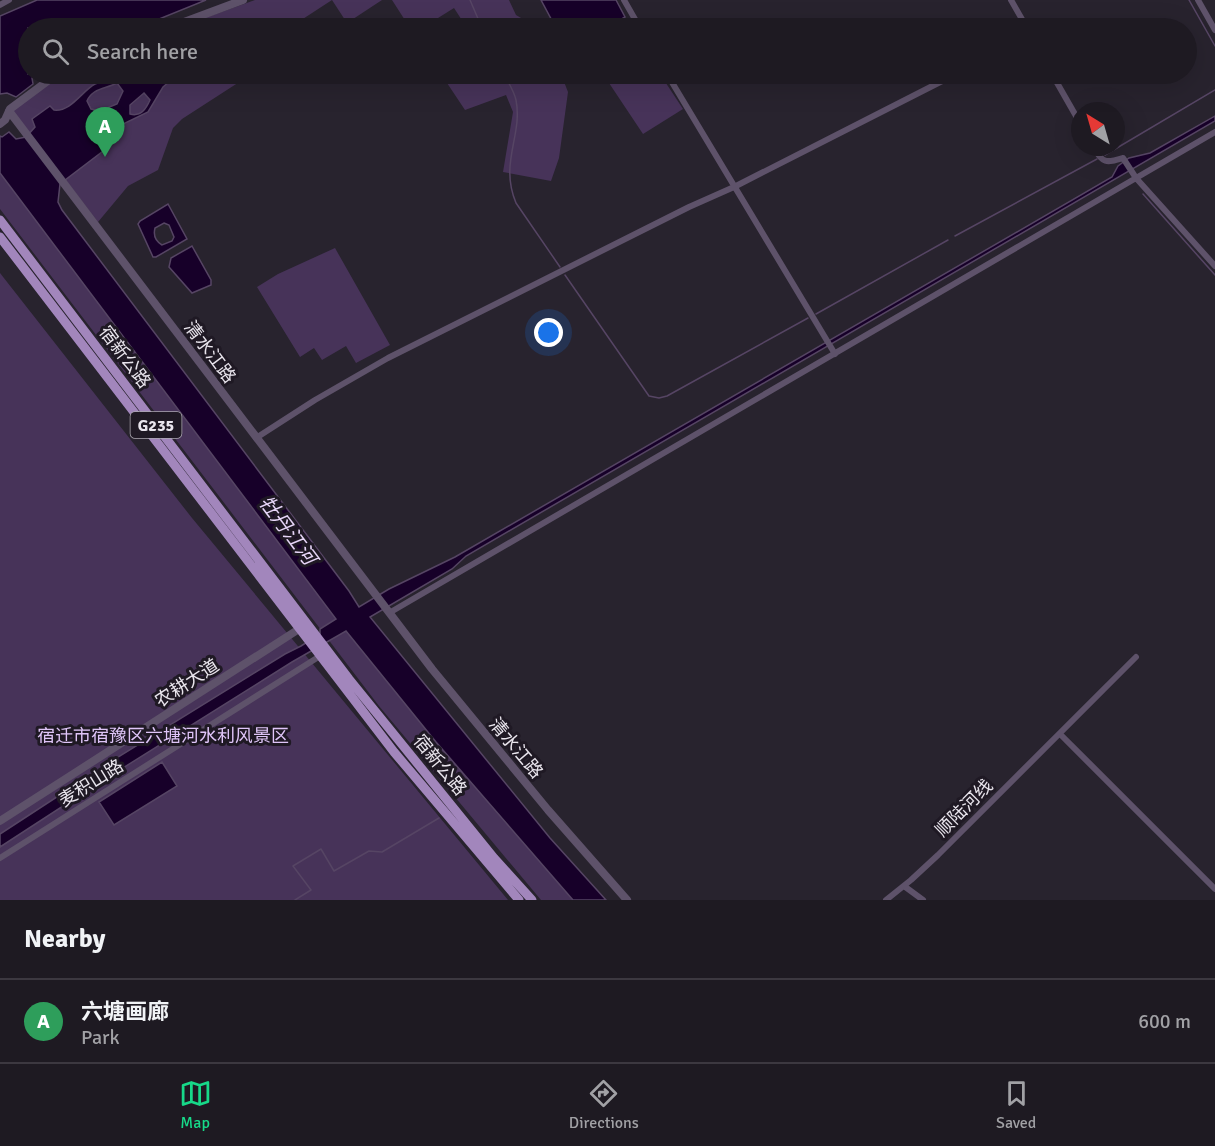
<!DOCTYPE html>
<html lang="en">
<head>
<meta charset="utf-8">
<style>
	body { margin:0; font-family:Signika,"Noto Sans SC",sans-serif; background:#2b272f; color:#f1f3f6 }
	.compass { position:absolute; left:1071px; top:102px; width:54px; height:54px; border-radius:50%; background:#1e1a22; box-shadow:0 6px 24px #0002; rotate:323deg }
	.you { position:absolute; left:549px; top:333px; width:21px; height:21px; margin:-15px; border:4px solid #fff; border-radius:50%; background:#1a73e8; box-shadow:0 0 0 9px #1a73e833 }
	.badge { display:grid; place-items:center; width:39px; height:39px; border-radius:50%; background:#17d989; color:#fff; font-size:20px; font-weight:700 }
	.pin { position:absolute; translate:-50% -50px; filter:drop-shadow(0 2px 3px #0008) }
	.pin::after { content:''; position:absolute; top:32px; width:21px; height:18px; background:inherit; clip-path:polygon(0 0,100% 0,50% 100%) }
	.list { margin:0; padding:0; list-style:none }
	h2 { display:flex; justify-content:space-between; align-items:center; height:78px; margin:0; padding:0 24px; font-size:26px }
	h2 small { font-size:20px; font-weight:400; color:#a1a1a5 }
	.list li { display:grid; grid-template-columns:39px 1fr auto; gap:18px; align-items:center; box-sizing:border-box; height:84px; padding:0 24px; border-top:2px solid #3c3840 }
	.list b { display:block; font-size:22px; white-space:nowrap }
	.list p { margin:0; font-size:20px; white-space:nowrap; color:#a1a1a5 }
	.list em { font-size:20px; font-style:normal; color:#a1a1a5 }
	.icon { flex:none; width:33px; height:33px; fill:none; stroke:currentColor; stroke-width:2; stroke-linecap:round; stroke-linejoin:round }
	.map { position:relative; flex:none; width:1215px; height:900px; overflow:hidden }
	.search { position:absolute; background:#1e1a22; box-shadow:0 6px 24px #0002; left:18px; right:18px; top:18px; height:66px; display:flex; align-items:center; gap:15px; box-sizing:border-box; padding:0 21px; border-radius:33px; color:#a1a1a5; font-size:22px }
	.sheet { height:162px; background:#1e1a22 }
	nav { display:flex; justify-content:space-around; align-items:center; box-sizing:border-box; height:84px; border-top:2px solid #3c3840; background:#1e1a22; font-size:16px; color:#a1a1a5 }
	nav a { display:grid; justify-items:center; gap:3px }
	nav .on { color:#17d989 }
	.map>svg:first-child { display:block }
</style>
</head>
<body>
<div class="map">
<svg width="1215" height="900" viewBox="0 0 1215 900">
	<rect width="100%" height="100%" fill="#28232e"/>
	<path fill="#473359" d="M255 0H382L347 23 332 0 289 28H177Z
		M392 0H509L516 15 538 28H467L454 8 422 28H410Z
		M625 17 632 28H606Z
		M63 74H244L247 77 182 119 173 128 158 170 128 186 98 222 12 110Z
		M441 74H561L568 92 559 158 551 181 503 172 513 112 506 95 465 110Z
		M603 74H660L683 109 643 134Z
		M0 173 336 619 436 742 573 900H541L379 706 0 209Z
		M335 248 390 345 356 363 346 346 322 360 314 348 300 357 257 287 278 274Z
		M0 273 192 518 508 900H0Z"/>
	<path fill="#170029" stroke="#564564" stroke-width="1.5" fill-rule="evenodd" d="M37 0H206L137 28H28V74H38L32 78 33 84 16 97 7 93 0 94V16Z
		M541 0H616L625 17 607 28H556Z
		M135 74H194L186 79 169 82 163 87 148 112 123 124 111 145 60 184 58 202 62 210 349 591 359 607 389 589 455 557 1112 177 1118 166 1129 158 1150 153 1215 116V121L466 556 452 569 370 617 550 838 606 900H573L436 742 346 631 292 662 91 788 78 793 77 797 0 847V834L69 789 73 788 81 780 285 654 301 646 320 634V629L336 619 0 173V136L2 137 9 132 16 139 26 137 35 127 32 119 50 106 54 110C71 112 82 91 95 84 101 81 107 82 114 79 124 82 128 82 135 74ZM117 83 123 91 117 104 100 111 91 109 87 101C92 88 106 89 117 83ZM144 93 150 100C146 109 141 117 130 114V105Z
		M168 204 187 239 156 257H153L138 224 140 221ZM164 223 169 225 174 237 172 241 162 245C155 241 153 236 155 228Z
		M192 246 211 280V285L192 293 169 267 171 258Z
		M162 762 177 786 114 825 99 802Z"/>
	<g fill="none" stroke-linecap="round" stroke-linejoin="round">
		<path stroke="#564564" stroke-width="1.5" d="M470 0 482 28
			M1189 0 1215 46
			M504 74C508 82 514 91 516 100 523 136 499 162 516 203L560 267
			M1105 155 1215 90
			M1143 194 1215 275
			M955 236 1097 159
			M565 275 649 396 659 398 667 396 808 318
			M816 314 948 240
			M295 900 311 890 293 866 321 849 334 871 369 851 382 852 439 818"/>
		<path stroke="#5e526a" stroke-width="6" d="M624 0 640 28
			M1011 0 1027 28
			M1198 0 1215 30
			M0 5 9 0
			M667 74 835 354
			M1052 74 1080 123
			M1093 147C1103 164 1106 163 1123 158L1136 178 1215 266
			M256 438 315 400 388 358 689 207 734 187 956 74
			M389 613 1215 132
			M1060 734 1215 889
			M0 858 320 656
			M904 886 923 900
			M886 900 911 880 938 855 1136 657"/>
		<path stroke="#5e526a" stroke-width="8" d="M168 28 243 0
			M9 111 432 669 548 810 627 900
			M0 124 5 120 10 109 57 74
			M0 821 299 629"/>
		<path stroke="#a286bc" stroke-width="9" d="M0 220 349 679 494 858 532 900
			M0 237 394 752 519 900"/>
	</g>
	<g text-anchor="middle" stroke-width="6" stroke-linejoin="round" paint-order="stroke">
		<rect fill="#1f1924" stroke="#aca8b1" stroke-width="1.5" x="130.5" y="412" width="51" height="26" rx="4.5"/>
		<g font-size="16" font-weight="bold" fill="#e9e5ed">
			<text x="156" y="431">G235</text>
		</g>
		<g font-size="18" fill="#e9e5ed" stroke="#1f1924">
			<text transform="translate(210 352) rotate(53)" y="6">清水江路</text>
			<text transform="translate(125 357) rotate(53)" y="6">宿新公路</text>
			<text transform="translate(187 683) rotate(-33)" y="6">农耕大道</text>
			<text transform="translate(516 748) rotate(50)" y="6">清水江路</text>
			<text transform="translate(440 765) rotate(51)" y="6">宿新公路</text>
			<text transform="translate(91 783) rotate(-32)" y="6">麦积山路</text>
			<text transform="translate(964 808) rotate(-45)" y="6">顺陆河线</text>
		</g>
		<g font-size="18" fill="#dfc5f8" stroke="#1f1924">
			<text x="163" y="742">宿迁市宿豫区六塘河水利风景区</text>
		</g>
		<g font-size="20" font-style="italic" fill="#e6d5f7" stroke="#1f1924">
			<text transform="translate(288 530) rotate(53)" y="7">牡丹江河</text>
		</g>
	</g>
</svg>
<svg class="compass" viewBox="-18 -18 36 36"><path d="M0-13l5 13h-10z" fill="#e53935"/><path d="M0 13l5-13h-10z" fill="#a1a1a5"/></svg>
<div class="you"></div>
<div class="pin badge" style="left:105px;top:157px;background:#2e9e5b">A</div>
<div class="search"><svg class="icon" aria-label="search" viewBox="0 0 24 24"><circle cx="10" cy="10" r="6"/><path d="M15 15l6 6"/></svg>Search here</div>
</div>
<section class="sheet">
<h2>Nearby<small></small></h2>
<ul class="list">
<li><span class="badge" style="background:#2e9e5b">A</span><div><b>六塘画廊</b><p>Park</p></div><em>600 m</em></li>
</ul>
</section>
<nav>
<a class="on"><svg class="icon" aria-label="map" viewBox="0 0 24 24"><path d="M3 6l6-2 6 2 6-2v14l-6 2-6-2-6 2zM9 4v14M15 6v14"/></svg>Map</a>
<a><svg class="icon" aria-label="directions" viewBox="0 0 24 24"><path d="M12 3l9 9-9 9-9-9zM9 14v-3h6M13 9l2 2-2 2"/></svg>Directions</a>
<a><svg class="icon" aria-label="saved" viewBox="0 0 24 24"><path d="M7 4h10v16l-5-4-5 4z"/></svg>Saved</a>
</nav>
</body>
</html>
